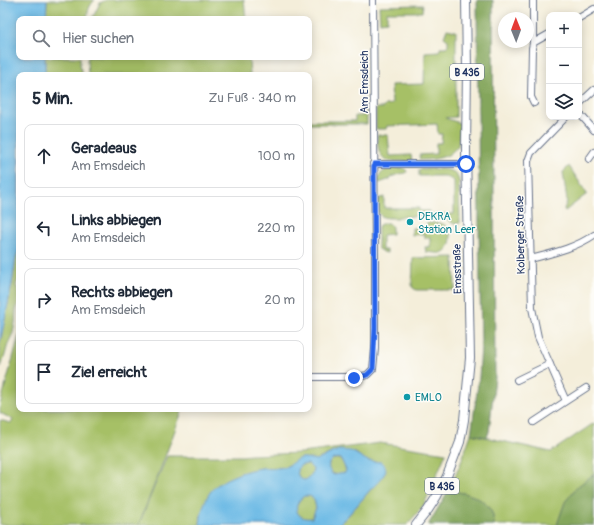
<!DOCTYPE html>
<html lang="de">
<head>
<meta charset="utf-8">
<style>
	body { margin:0; font-family:Pangolin,sans-serif; background:#f6f6f7; color:#1f2937 }
	.controls { position:absolute; right:12px; top:12px; display:grid; overflow:hidden; border-radius:8px; box-shadow:0 2px 10px #0003 }
	.controls button { width:36px; height:36px; display:grid; place-items:center; padding:0; border:0; border-bottom:1px solid #e0e1e3; background:#fff; color:#1f2937; font:20px sans-serif }
	.compass { position:absolute; left:498px; top:12px; width:36px; height:36px; border-radius:50%; background:#fff; box-shadow:0 2px 10px #0003; rotate:359deg }
	.stop { position:absolute; width:12px; height:12px; margin:-9px; border:3px solid #2563eb; border-radius:50%; background:#fff }
	.stop.end { background:#2563eb; border-color:#fff; box-shadow:0 1px 4px #0008 }
	.list { margin:0; padding:0; list-style:none }
	h2 { display:flex; justify-content:space-between; align-items:center; height:52px; margin:0; padding:0 16px; font-size:17px }
	h2 small { font-size:13px; font-weight:400; color:#747a83 }
	.list li { display:grid; grid-template-columns:26px 1fr auto; gap:12px; align-items:center; box-sizing:border-box; height:64px; margin:0 8px 8px; padding:0 8px; border:1px solid #e0e1e3; border-radius:8px }
	.list b { display:block; font-size:15px; white-space:nowrap }
	.list p { margin:0; font-size:13px; white-space:nowrap; color:#747a83 }
	.list em { font-size:13px; font-style:normal; color:#747a83 }
	.icon { flex:none; width:22px; height:22px; fill:none; stroke:currentColor; stroke-width:2; stroke-linecap:round; stroke-linejoin:round }
	.map { position:relative; flex:none; width:594px; height:525px; overflow:hidden }
	.search { position:absolute; background:#fff; box-shadow:0 2px 10px #0003; left:16px; top:16px; width:296px; height:44px; display:flex; align-items:center; gap:10px; box-sizing:border-box; padding:0 14px; border-radius:8px; color:#747a83; font-size:15px }
	.panel { position:absolute; background:#fff; box-shadow:0 2px 10px #0003; left:16px; top:72px; width:296px; height:340px; border-radius:8px }
	.map>svg:first-child { display:block }
</style>
</head>
<body>
<div class="map">
<svg width="594" height="525" viewBox="0 0 594 525">
	<rect width="100%" height="100%" fill="#fdfcf7"/>
	<filter id="ink" filterUnits="userSpaceOnUse"><feTurbulence type="fractalNoise" baseFrequency=".025" numOctaves="2"/><feDisplacementMap in="SourceGraphic" scale="8" xChannelSelector="R" yChannelSelector="G"/><feConvolveMatrix kernelMatrix="1 2 1 2 8 2 1 2 1" color-interpolation-filters="sRGB"/></filter>
	<filter id="wash" filterUnits="userSpaceOnUse"><feTurbulence type="fractalNoise" baseFrequency=".012" numOctaves="4" result="noise"/><feDisplacementMap in="SourceGraphic" scale="16" xChannelSelector="R" yChannelSelector="G"/><feGaussianBlur stdDeviation="0.9" result="paint"/><feColorMatrix in="noise" values="0 0 0 0 0 0 0 0 0 0 0 0 0 0 0 0 0 1.4 0 .05"/><feComposite in="paint" operator="in"/></filter>
	<g filter="url(#wash)">
		<rect width="100%" height="100%" fill="#f4eeda"/>
		<path fill="#a6c066" stroke="#607862" d="M47 0H95C89 5 88 11 87 19H46Z
			M106 0H244L246 19H92L100 3Z
			M423 5 422 12H387V21L380 22 379 6Z
			M447 29 456 31V117L445 118 460 123 458 147C454 149 452 153 448 155 439 159 429 160 420 160L419 155 436 154V143H441L442 134H438L437 124 387 126 386 129H376V108H383L385 105 392 104 391 85 424 84 425 52 439 51 441 47H446L448 45V40L444 37Z
			M45 57H80V65L83 75H45Z
			M88 57H249L250 75H88L87 60Z
			M363 112H367V124H309V121H355V116H363Z
			M377 135H388L390 156 411 155 412 161C387 161 378 165 377 135Z
			M569 166 587 194 565 211 564 209 567 201 563 172Z
			M392 168H404L407 171 406 173 399 174 391 177V179L379 183 377 182C379 173 384 170 392 168Z
			M421 169C431 169 450 167 456 174 457 176 458 178 459 180L460 223 454 224 445 218 423 217 422 216 398 217V218C379 218 377 218 377 199L384 197V208H419V211H429V214H454V181L445 176H419V170Z
			M384 223H389L392 227V234L382 235V250H387V253L383 252 378 249V228L379 225Z
			M427 223C433 223 441 222 446 226 454 232 452 250 441 253 436 254 431 252 426 252L425 247H430V238H425V234L412 235V228H426Z
			M19 249V280L17 282 16 286 19 291V302L16 310 15 323 13 333 8 344 5 355 0 368V343L12 284 16 257Z
			M454 257 455 290H416L412 287 413 258Z
			M19 336V409H183L163 462 139 524 167 456H242L251 455 301 453 380 443 446 453 424 505 407 525H338L347 517 385 473 379 462 368 461 363 459 356 453 335 451 325 456 316 460 303 458 285 467 261 468 239 474 225 480 211 491 201 513 200 525H0V420L10 423 13 421 12 419 0 413V405Z
			M594 423V474L577 487 565 502 557 525H494C494 521 493 516 492 513 484 496 464 492 448 491L460 465 471 434 551 452Z
			M333 459H341L346 470 345 473 336 475 330 472 328 468 329 463Z
			M308 464 313 469C311 483 297 484 297 469L301 465Z
			M304 496H311L314 499 316 508 312 518C295 521 291 505 304 496Z"/>
		<path fill="#84a65b" stroke="#506a5c" d="M477 0H493L495 378 489 432 487 437 471 434 479 377 481 346 479 228Z
			M594 474V525H557L565 502 577 487Z
			M448 491C464 492 484 496 492 513 493 516 494 521 494 525H428Z"/>
		<path fill="#6bb9e5" stroke="#4374a2" fill-rule="evenodd" d="M0 0H47L46 19H19V57H45V75H19V249L16 257 12 284 0 343Z
			M339 450 351 451 368 461 382 462C385 465 387 469 385 473 381 480 375 485 370 490 360 502 350 514 338 525H200C201 513 204 500 211 491 220 479 246 470 261 468 269 467 278 469 285 467 291 465 295 459 301 458 308 457 313 461 320 459 326 456 332 452 339 450ZM338 458 341 459 346 470 345 473 334 475C329 472 328 468 329 463L333 459ZM308 464 313 469C311 483 297 484 297 469L301 465ZM304 496H310L314 499 316 508 312 518C296 521 291 505 304 496Z"/>
	</g>
	<g filter="url(#ink)">
		<g fill="none" stroke-linecap="round" stroke-linejoin="round">
			<g stroke="#677289" stroke-width="8">
				<path id="minor" d="M533 0V43L532 48 531 97 534 103
					M579 18 594 9
					M533 43 549 34
					M579 104 594 90
					M579 113 594 130
					M589 159 594 152
					M373 164H466
					M531 259C553 253 575 248 594 235
					M309 377H358L367 375 373 369 375 349V255L373 0
					M517 380 550 364
					M566 401 586 388
					M534 422 566 401 538 337 532 308 528 161 531 153 566 117"/>
			</g>
			<g stroke="#677289" stroke-width="10">
				<path id="major" d="M416 525 428 510 437 496 447 476 460 442 464 420 470 358 466 149 467 70 466 0"/>
			</g>
			<use href="#minor" stroke="#fff" stroke-width="6"/>
			<use href="#major" stroke="#fff" stroke-width="8"/>
		</g>
	</g>
	<g fill="none" stroke-linecap="round" stroke-linejoin="round" filter="url(#ink)">
		<path stroke="#2563eb" stroke-width="5" d="M354 378 367 375 373 369 374 349 375 328 374 164H466"/>
	</g>
	<g fill="#0f9aa8" stroke="#fdfcf7" stroke-width="1.5">
		<circle cx="410" cy="222" r="4"/>
		<circle cx="407" cy="397" r="4"/>
	</g>
	<g text-anchor="middle" stroke-width="3" stroke-linejoin="round" paint-order="stroke">
		<g fill="#fdfcf7" stroke="#5f6c8c" stroke-width="1">
			<rect x="450" y="64" width="34" height="16" rx="3"/>
			<rect x="425" y="478" width="34" height="16" rx="3"/>
		</g>
		<g font-size="10" font-weight="bold" fill="#1b2f5e">
			<text x="467" y="76">B 436</text>
			<text x="442" y="490">B 436</text>
		</g>
		<g font-size="11" fill="#1b2f5e" stroke="#fdfcf7">
			<text transform="translate(364 82) rotate(-90)" y="4">Am Emsdeich</text>
			<text transform="translate(520 235) rotate(-91)" y="4">Kolberger Straße</text>
			<text transform="translate(457 269) rotate(-91)" y="4">Emsstraße</text>
		</g>
		<g font-size="11" fill="#0d838f" stroke="#fdfcf7" text-anchor="start">
			<text x="418" y="220">DEKRA<tspan x="418" dy="13">Station Leer</tspan></text>
			<text x="415" y="401">EMLO</text>
		</g>
	</g>
</svg>
<div class="controls">
<button>+</button>
<button>−</button>
<button><svg class="icon" aria-label="layers" viewBox="0 0 24 24"><path d="M12 4l9 5-9 5-9-5zM3 14l9 5 9-5"/></svg></button>
</div>
<svg class="compass" viewBox="-18 -18 36 36"><path d="M0-13l5 13h-10z" fill="#e53935"/><path d="M0 13l5-13h-10z" fill="#747a83"/></svg>
<div class="stop" style="left:466px;top:164px"></div>
<div class="stop end" style="left:354px;top:378px"></div>
<div class="search"><svg class="icon" aria-label="search" viewBox="0 0 24 24"><circle cx="10" cy="10" r="6"/><path d="M15 15l6 6"/></svg>Hier suchen</div>
<section class="panel">
<h2>5 Min.<small>Zu Fuß · 340 m</small></h2>
<ul class="list">
<li><svg class="icon" aria-label="ahead" viewBox="0 0 24 24"><path d="M12 20V5M6 11l6-6 6 6"/></svg><div><b>Geradeaus</b><p>Am Emsdeich</p></div><em>100 m</em></li>
<li><svg class="icon" aria-label="left" viewBox="0 0 24 24"><path d="M17 20v-9H6M10 6l-5 5 5 5"/></svg><div><b>Links abbiegen</b><p>Am Emsdeich</p></div><em>220 m</em></li>
<li><svg class="icon" aria-label="right" viewBox="0 0 24 24"><path d="M7 20v-9h11M14 6l5 5-5 5"/></svg><div><b>Rechts abbiegen</b><p>Am Emsdeich</p></div><em>20 m</em></li>
<li><svg class="icon" aria-label="arrive" viewBox="0 0 24 24"><path d="M6 21V4h12l-3 4 3 4H6"/></svg><div><b>Ziel erreicht</b></div></li>
</ul>
</section>
</div>
</body>
</html>
